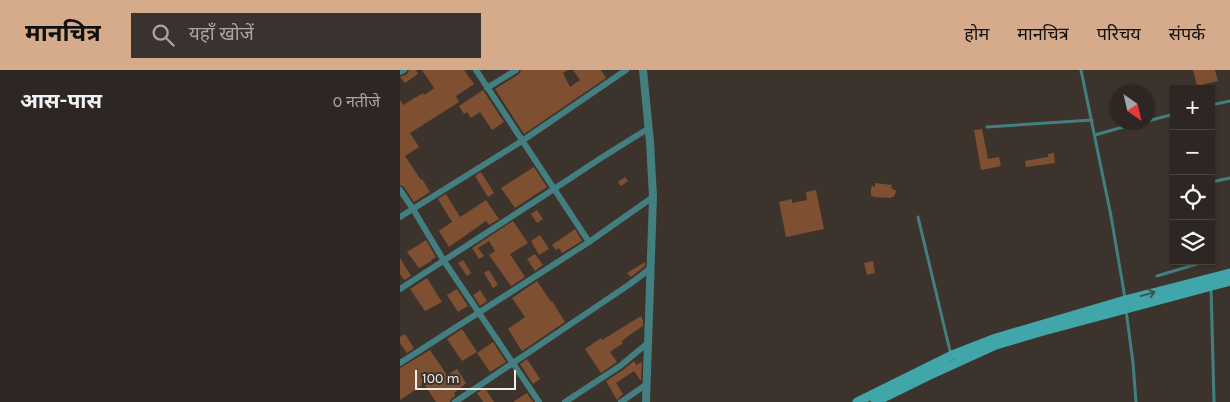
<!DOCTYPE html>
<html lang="hi">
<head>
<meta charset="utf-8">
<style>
	body { margin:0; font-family:Karla,"Noto Sans Devanagari",sans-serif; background:#39322f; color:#f1f3f6 }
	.controls { position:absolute; right:15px; top:15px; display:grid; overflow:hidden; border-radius:0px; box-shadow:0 1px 4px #0004 }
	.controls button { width:45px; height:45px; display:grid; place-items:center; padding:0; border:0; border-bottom:1px solid #484340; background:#2d2622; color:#f1f3f6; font:25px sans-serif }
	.compass { position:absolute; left:710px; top:15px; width:45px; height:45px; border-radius:50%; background:#2d2622; box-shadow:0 1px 4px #0004; rotate:146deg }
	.scale { position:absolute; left:15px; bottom:12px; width:101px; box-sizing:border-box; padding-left:5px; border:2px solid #f2ece8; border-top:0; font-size:14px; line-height:18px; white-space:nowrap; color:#f2ece8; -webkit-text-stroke:4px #3c332d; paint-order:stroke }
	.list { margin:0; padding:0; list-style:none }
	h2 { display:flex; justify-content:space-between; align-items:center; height:65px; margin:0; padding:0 20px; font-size:21px }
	h2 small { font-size:16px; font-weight:400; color:#a7a5a5 }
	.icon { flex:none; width:28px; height:28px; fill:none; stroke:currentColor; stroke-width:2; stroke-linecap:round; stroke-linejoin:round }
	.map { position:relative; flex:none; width:830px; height:332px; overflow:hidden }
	header { display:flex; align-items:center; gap:30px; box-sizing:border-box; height:70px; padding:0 25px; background:#d6ab8b; color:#111 }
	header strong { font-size:24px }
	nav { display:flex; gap:28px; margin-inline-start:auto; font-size:18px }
	.search { width:350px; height:45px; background:#39322f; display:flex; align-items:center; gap:12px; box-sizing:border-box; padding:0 18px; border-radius:0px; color:#a7a5a5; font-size:19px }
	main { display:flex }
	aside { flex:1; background:#2d2622 }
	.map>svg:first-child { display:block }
</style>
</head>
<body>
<header>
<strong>मानचित्र</strong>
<div class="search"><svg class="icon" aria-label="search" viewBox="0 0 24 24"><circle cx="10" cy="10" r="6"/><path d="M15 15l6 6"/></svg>यहाँ खोजें</div>
<nav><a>होम</a><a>मानचित्र</a><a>परिचय</a><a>संपर्क</a></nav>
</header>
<main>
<aside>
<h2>आस-पास<small>0 नतीजे</small></h2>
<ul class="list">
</ul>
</aside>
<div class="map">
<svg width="830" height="332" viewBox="0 0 830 332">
	<rect width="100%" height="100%" fill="#3c332d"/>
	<path fill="#7e5031" d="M9 0H16L18 4 5 13 0 7 7 4Z
		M22 0H64L74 14 56 26 59 32 10 63 19 77 5 86 21 110 22 109 30 122 14 132 4 117 0 115V30L3 35 23 23 24 25 33 19 34 18Z
		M121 0H168L163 3 170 17 180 10 173 0H201L206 8 124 64 95 19 119 4Z
		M793 0H815L818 11 797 16Z
		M83 20 104 52 92 60 80 42 71 48 67 42 64 44 59 36Z
		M582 59 588 89 599 87 601 96 581 100 574 60Z
		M654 83 655 93 626 97 625 91 648 87V84Z
		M134 97 147 117 115 138 101 118Z
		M81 102 94 123 88 127 75 106Z
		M225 107 228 111 221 116 218 112Z
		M475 113 492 115 491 118H493V120H496L495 125H494V127H491V128L473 127V126H471V119L472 116 475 117Z
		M416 120 424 159 386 167 379 132 392 129V133L407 130 406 122Z
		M46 124 60 147 86 130 99 149 89 155 86 151 49 177 39 161 52 152 38 129Z
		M137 140 143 149 137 153 131 144Z
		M113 151 128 173 110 184 125 207 111 216 89 185 95 181 89 171 78 178 84 186 79 189 72 178Z
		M175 159 182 171 162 183 159 178 156 180 152 175Z
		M140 165 149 179 139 185 131 171Z
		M26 170 36 187 31 190 32 191 19 198 7 182Z
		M135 184 143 195 135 201 127 189Z
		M0 188 11 206 4 210 0 204Z
		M63 190 71 203 67 206 58 193Z
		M473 191 475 203 467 205 464 193Z
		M245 192V196L231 207 227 203Z
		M89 200 98 215 93 218 84 203Z
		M27 208 42 232 25 241 10 219Z
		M137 211 151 232 152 231 165 252 122 281 108 259 125 247 112 228Z
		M57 219 68 236 58 242 47 225Z
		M80 220 87 231 80 236 73 225Z
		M241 246 243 250V256L231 264 222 271 223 273 210 282 217 292 201 303 185 279 201 268 202 270Z
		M62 259 77 282 62 291 47 269Z
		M5 264 14 278 7 283 0 273V267Z
		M93 272 106 292 90 302 77 283Z
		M30 280 47 305 57 299 66 313 54 323 55 326 51 329 50 332H36L24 314 0 330V298Z
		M127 289 140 309 133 314 120 294Z
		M234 291 236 295 242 292 241 311 234 301 216 313 223 324 217 330 206 311 223 300Z
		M85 318 94 332H83L77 323Z
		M127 323 133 332H113Z"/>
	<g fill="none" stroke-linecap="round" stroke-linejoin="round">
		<path stroke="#437e80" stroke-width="3" d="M681 0 711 146 725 228
			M811 35 830 31
			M748 51 774 44
			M587 57 692 50
			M695 65 741 52
			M811 112 830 108
			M518 147 551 285
			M757 206 807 191
			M811 217 814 332
			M726 240 733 293 736 332"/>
		<path stroke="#437e80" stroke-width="6" d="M76 0 189 172
			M0 2 4 0
			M87 18 116 0
			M0 120 13 139 44 191 139 332
			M0 147 122 71 226 0
			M0 219 154 119 201 88 249 58
			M0 293 189 172 253 127
			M55 332 230 214 251 198
			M165 332 220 296 249 272
			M221 332 247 314"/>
		<path stroke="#437e80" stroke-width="8" d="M243 0 250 72 253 127 246 332"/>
		<path stroke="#40a6aa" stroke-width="9" d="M457 332 552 285 596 268 725 230 830 203
			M475 332 528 306 596 275 640 262 830 211"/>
	</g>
	<defs><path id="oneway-shaft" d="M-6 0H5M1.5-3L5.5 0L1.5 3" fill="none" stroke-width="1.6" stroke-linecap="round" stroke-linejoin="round" transform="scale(1.25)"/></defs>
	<use stroke="#3d5652" href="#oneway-shaft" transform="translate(748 224) rotate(-15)"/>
</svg>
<div class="controls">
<button>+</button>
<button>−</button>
<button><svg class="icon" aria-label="locate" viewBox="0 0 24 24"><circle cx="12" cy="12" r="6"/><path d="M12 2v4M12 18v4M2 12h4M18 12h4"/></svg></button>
<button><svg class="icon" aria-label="layers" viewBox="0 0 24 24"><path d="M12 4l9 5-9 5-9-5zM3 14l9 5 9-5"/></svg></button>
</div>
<svg class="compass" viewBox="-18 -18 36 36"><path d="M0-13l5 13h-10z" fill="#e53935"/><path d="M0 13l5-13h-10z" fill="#a7a5a5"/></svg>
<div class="scale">100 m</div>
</div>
</main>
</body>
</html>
